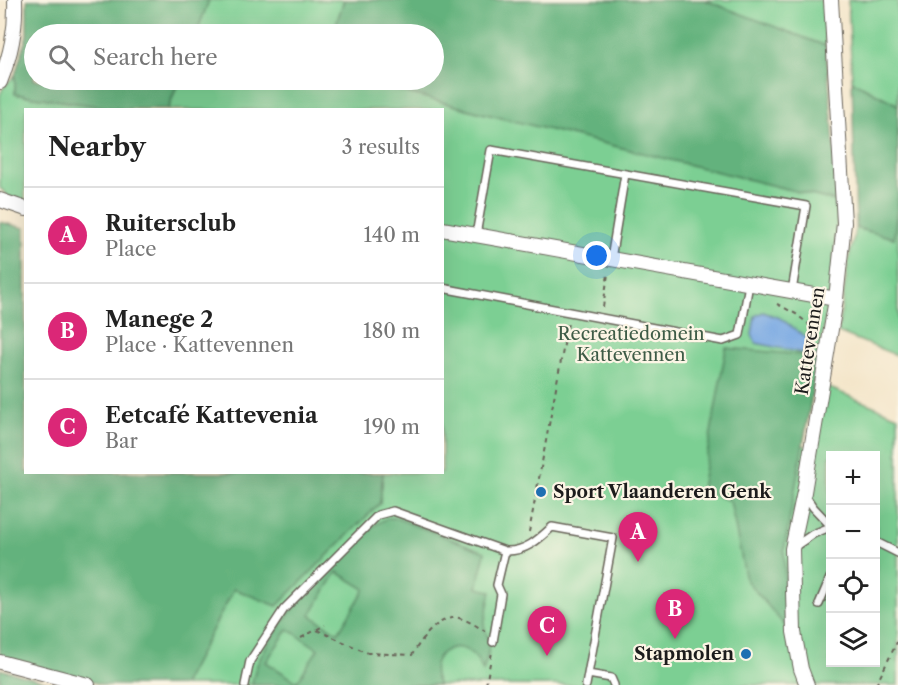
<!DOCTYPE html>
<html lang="en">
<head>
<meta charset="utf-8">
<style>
	body { margin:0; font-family:"Libre Caslon Text",serif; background:#f2f2f2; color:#222 }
	.controls { position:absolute; right:18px; bottom:18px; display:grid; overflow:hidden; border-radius:0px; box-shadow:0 6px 24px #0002 }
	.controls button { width:54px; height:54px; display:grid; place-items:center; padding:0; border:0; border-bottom:2px solid #e0e0e0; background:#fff; color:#222; font:30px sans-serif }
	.you { position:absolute; left:597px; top:256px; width:21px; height:21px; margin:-15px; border:4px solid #fff; border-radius:50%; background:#1a73e8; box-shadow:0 0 0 9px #1a73e833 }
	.badge { display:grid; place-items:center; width:39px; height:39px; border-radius:50%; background:#db2777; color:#fff; font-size:20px; font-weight:700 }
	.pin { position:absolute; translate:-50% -50px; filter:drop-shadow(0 2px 3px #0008) }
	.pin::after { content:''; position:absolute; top:32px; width:21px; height:18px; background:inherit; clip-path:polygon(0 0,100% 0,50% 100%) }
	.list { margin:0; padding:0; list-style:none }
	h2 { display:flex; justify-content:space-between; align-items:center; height:78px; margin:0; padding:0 24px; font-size:26px }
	h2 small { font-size:20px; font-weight:400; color:#767676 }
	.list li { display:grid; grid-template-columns:39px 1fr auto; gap:18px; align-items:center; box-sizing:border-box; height:96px; padding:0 24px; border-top:2px solid #e0e0e0 }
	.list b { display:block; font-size:22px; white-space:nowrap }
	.list p { margin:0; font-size:20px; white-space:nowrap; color:#767676 }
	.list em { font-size:20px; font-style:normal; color:#767676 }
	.icon { flex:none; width:33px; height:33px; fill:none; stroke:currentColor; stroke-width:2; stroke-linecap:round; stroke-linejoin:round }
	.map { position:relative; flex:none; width:898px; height:685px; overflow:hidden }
	.search { position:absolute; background:#fff; box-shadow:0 6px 24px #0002; left:24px; top:24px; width:420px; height:66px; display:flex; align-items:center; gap:15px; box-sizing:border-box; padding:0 21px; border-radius:33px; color:#767676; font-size:22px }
	.panel { position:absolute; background:#fff; box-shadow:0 6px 24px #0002; left:24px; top:108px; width:420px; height:366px; border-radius:0px }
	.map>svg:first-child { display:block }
</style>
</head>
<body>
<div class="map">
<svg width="898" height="685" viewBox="0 0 898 685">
	<rect width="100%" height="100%" fill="#fcf5e5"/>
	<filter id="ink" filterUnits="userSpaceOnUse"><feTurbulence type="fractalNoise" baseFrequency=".0167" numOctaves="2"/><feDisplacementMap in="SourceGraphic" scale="12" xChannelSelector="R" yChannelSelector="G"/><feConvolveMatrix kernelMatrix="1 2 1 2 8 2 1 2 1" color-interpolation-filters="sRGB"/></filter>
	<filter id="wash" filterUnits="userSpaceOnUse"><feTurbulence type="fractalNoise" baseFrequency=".008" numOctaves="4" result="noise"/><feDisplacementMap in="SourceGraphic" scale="24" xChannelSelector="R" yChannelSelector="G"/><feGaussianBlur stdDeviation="1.35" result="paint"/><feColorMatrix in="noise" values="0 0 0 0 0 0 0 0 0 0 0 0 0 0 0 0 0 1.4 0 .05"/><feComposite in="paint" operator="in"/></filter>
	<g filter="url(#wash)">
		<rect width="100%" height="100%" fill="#f4e6ca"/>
		<path fill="#7bcf93" stroke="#4c7658" stroke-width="1.5" fill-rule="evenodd" d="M209 0H344L333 34H196Z
			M704 0H822L826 46Z
			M848 0H898V105L852 81Z
			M15 75V94L118 109 26 110 25 201 9 197 0 188V95L3 88Z
			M179 80H361L482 113 839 202 831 289 803 445 814 450 827 387 898 416V685H183L234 589 380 504 383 473 442 472V110H168ZM830 456H876V662H830Z
			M898 198V356L838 332 849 257 856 228 894 238Z"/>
		<path fill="#64b27d" stroke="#40674c" stroke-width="1.5" fill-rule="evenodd" d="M27 0H209L196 34H34V80H179L168 109H118L15 94V75L27 35Z
			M344 0H704L826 46 839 202 482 113 361 80H434V34H333Z
			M852 81 898 105V198L894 238 856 228Z
			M0 222 25 228 26 472 383 473 380 503 277 606 234 589 183 685H104L0 658Z
			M726 348 814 356 818 361 784 550 786 627 746 580 730 501 701 489Z
			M387 518H396L485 552 477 588 491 591 484 625 489 642 488 655 483 671C466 627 420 653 439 685H394L384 683 376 685H252C257 633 336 564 373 526ZM337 572 365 589 338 633 310 615ZM288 629 318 649 297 682 266 662Z
			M0 669 58 685H0Z"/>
		<path fill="#78a8e3" stroke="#4a6280" stroke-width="1.5" d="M763 312 780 318 811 341 812 348 807 352 802 353 756 343 752 335 755 316Z"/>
	</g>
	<g filter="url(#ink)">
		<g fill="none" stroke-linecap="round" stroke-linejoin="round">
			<g stroke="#686359" stroke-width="10">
				<path id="service" d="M476 235 491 150 806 206 792 291
					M611 259 625 174
					M442 288 723 341 740 335 749 284
					M805 495 813 507 830 525
					M876 542 898 553
					M794 547 813 534 830 527
					M819 604 830 578
					M493 642 501 594 497 585 505 551
					M588 674 611 678 614 685
					M245 685 250 661 284 609 378 515 393 511 505 551C525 552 538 540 552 527L613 538 586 685"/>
			</g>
			<g stroke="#686359" stroke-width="16">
				<path id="minor" d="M0 82C11 54 16 30 15 0
					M0 200 26 209
					M442 229 836 299
					M0 662 88 685
					M807 685 801 669 794 632 792 549 804 492 836 299 844 223 831 0"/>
			</g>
			<path stroke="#686359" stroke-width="2" stroke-dasharray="4.5 4.5" stroke-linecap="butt" d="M777 304 796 314 817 331
				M603 307 608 274
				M529 532 568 323
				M317 630 368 653 412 655C421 640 438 615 459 618 468 620 478 627 485 631
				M301 638 325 625
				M486 685 492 652
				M876 685 898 640"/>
			<use href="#service" stroke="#fff" stroke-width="7"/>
			<use href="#minor" stroke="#fff" stroke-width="14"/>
		</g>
	</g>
	<g fill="#1f6fb2" stroke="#fcf5e5" stroke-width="2">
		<circle cx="541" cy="492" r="6"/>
		<circle cx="746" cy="654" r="6"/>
	</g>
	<g text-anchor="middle" stroke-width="4.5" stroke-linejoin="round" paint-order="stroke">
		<g font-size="18" fill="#3d5b46" stroke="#fcf5e5">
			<text x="631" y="340">Recreatiedomein<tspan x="631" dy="21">Kattevennen</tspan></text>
		</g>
		<g font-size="18" fill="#1c1c1c" stroke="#fcf5e5">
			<text transform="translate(810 341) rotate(-81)" y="6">Kattevennen</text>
		</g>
		<g font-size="18" font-weight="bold" fill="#1c1c1c" stroke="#fcf5e5" text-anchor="start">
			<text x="553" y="498">Sport Vlaanderen Genk</text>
			<text x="734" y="660" text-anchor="end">Stapmolen</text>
		</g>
	</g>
</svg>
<div class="controls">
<button>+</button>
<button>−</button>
<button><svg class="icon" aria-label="locate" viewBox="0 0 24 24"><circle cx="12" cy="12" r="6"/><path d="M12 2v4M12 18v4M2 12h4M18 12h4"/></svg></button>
<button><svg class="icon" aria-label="layers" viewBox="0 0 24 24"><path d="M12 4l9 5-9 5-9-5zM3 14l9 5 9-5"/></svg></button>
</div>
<div class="you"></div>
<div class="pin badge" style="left:638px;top:562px">A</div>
<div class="pin badge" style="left:675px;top:639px">B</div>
<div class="pin badge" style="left:547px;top:656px">C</div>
<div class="search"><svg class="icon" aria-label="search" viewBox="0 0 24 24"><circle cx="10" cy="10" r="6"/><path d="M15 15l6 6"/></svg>Search here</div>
<section class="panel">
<h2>Nearby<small>3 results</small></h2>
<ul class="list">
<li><span class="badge">A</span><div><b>Ruitersclub</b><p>Place</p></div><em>140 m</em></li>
<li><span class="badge">B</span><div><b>Manege 2</b><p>Place · Kattevennen</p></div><em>180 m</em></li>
<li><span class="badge">C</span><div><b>Eetcafé Kattevenia</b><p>Bar</p></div><em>190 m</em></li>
</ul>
</section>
</div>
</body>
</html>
